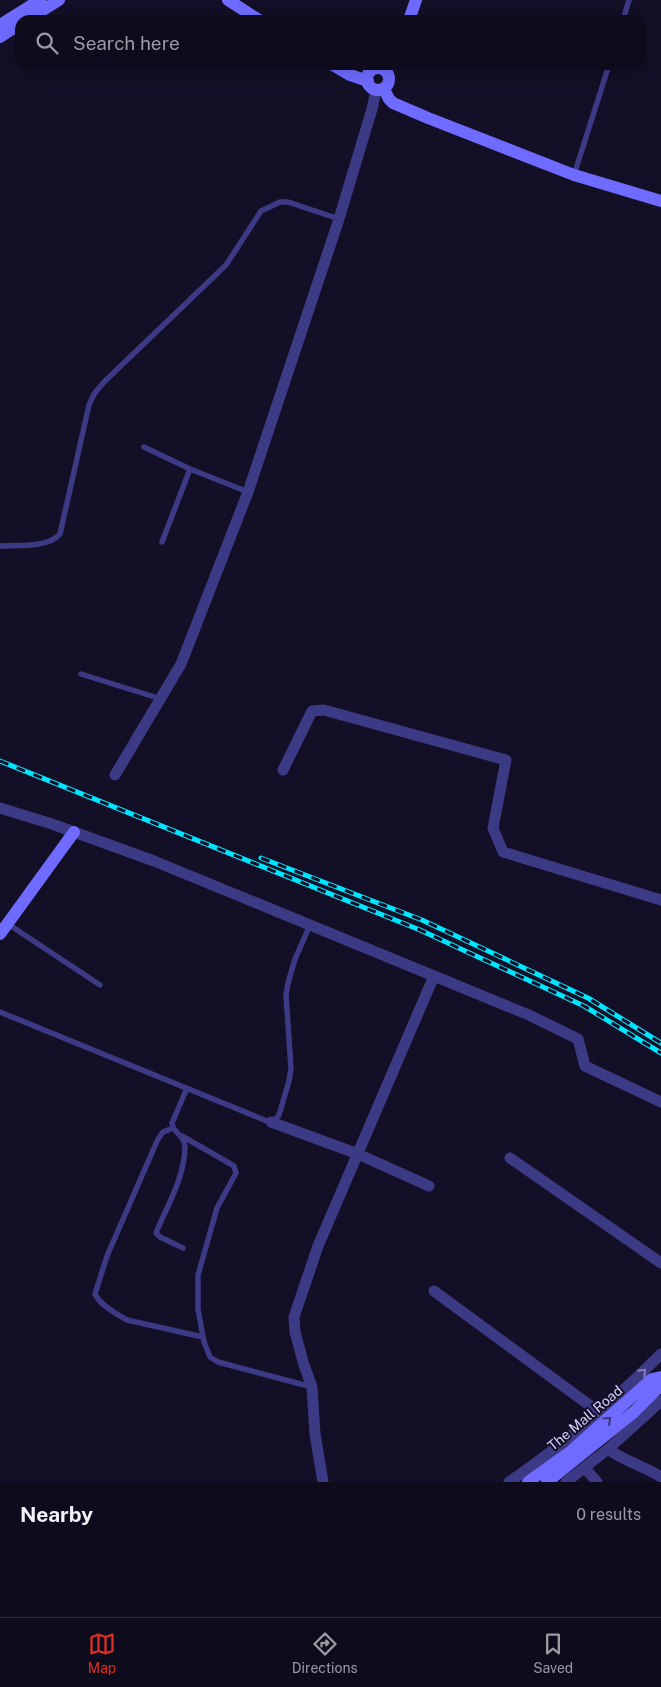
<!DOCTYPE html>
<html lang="en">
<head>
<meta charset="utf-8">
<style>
	body { margin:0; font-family:"Public Sans",sans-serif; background:#1c1929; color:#f1f3f6 }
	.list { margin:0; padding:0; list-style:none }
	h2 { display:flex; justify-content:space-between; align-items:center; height:65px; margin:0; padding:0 20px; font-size:21px }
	h2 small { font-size:16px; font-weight:400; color:#9b9ba3 }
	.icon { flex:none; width:28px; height:28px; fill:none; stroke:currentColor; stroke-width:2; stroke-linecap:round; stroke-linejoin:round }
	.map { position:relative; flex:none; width:661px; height:1482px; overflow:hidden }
	.search { position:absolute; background:#0e0b1c; box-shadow:0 5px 20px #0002; left:15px; right:15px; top:15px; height:55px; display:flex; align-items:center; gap:12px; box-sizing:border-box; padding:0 18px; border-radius:15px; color:#9b9ba3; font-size:19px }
	.sheet { height:135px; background:#0e0b1c }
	nav { display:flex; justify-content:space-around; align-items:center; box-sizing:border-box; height:70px; border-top:1px solid #2e2b3b; background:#0e0b1c; font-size:14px; color:#9b9ba3 }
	nav a { display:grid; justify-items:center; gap:2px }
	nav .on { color:#d93025 }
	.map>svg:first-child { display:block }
</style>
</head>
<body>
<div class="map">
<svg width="661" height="1482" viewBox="0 0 661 1482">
	<rect width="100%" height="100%" fill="#130f26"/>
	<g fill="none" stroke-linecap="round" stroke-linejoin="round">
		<path stroke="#3d3a85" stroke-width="5.5" d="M623 20 629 0
			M574 175 609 65
			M144 447 190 469 248 492
			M162 542 190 469
			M0 546C17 545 48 548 60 534L89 405 94 394 104 382 226 265 261 211 280 202H288L339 219
			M81 674 161 699
			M8 924 100 985
			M0 1012 267 1121H274L279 1115 289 1081 291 1068 286 995 288 983 295 959 310 925
			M173 1128 163 1132 158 1139 107 1256 95 1294C100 1305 116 1314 127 1320L203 1337
			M182 1136 229 1163 234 1166 236 1173 217 1208 198 1275V1309L204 1342 210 1357 218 1362 312 1387
			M183 1248 160 1237 156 1233C167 1206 185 1177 185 1146 184 1135 173 1133 172 1123L187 1088"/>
		<path stroke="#3d3a85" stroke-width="11" d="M283 770 312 711 324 710 506 760 493 828 503 852 661 900
			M115 775 181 664 248 492 339 219 372 109 376 90
			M0 808 52 824 154 861 529 1015 578 1039 585 1066 661 1102
			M271 1122 358 1154 429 1186
			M510 1158 661 1263
			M434 1291 600 1413
			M608 1449C624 1461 644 1466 661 1477
			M585 1468 597 1482
			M323 1482 315 1434 312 1387 304 1365 295 1332 294 1317 318 1246 434 976
			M509 1482C564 1445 614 1401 661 1354
			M566 1482 608 1449 661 1401"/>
		<path stroke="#6f6bff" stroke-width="12" d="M228 0 259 20
			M27 20 59 0
			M409 20 416 0
			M0 25 40 0
			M0 37 20 24
			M333 65 350 75 368 81
			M367 79a11 11 0 1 1 22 0a11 11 0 1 1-22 0Z
			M384 89 389 99 393 103 428 118 574 175 661 201
			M0 934 74 832
			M528 1482 571 1451 652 1379 661 1377
			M547 1482 634 1412 658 1388 661 1383"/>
		<g stroke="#00e5ff" stroke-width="5">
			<path id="rail" d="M0 761 420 930 584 1006 661 1053
				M261 858 422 920 588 998 661 1043"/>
		</g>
		<use href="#rail" stroke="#130f26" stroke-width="3" stroke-dasharray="9" stroke-linecap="butt"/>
	</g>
	<defs><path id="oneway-chevron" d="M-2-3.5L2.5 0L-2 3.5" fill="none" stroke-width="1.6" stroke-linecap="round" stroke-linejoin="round" transform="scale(1.25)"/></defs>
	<use stroke="#837fbc" href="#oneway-chevron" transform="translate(643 1372) rotate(-45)"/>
	<use stroke="#38347d" href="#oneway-chevron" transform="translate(608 1420) rotate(-42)"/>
	<g text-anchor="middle" stroke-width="4" stroke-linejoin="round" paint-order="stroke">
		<g font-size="14" fill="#d9d4ff" stroke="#130f26">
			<text transform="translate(585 1418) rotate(-40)" y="5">The Mall Road</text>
		</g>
	</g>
</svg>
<div class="search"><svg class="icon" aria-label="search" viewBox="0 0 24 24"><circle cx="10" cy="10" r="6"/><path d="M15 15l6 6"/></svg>Search here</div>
</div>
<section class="sheet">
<h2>Nearby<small>0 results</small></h2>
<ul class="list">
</ul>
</section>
<nav>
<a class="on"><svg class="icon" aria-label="map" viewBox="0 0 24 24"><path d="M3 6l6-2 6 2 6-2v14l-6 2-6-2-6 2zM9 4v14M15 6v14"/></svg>Map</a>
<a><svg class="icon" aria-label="directions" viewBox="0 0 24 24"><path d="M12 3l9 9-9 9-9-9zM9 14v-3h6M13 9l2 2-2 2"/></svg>Directions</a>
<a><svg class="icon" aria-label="saved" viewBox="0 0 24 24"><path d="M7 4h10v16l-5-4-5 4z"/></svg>Saved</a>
</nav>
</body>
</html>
